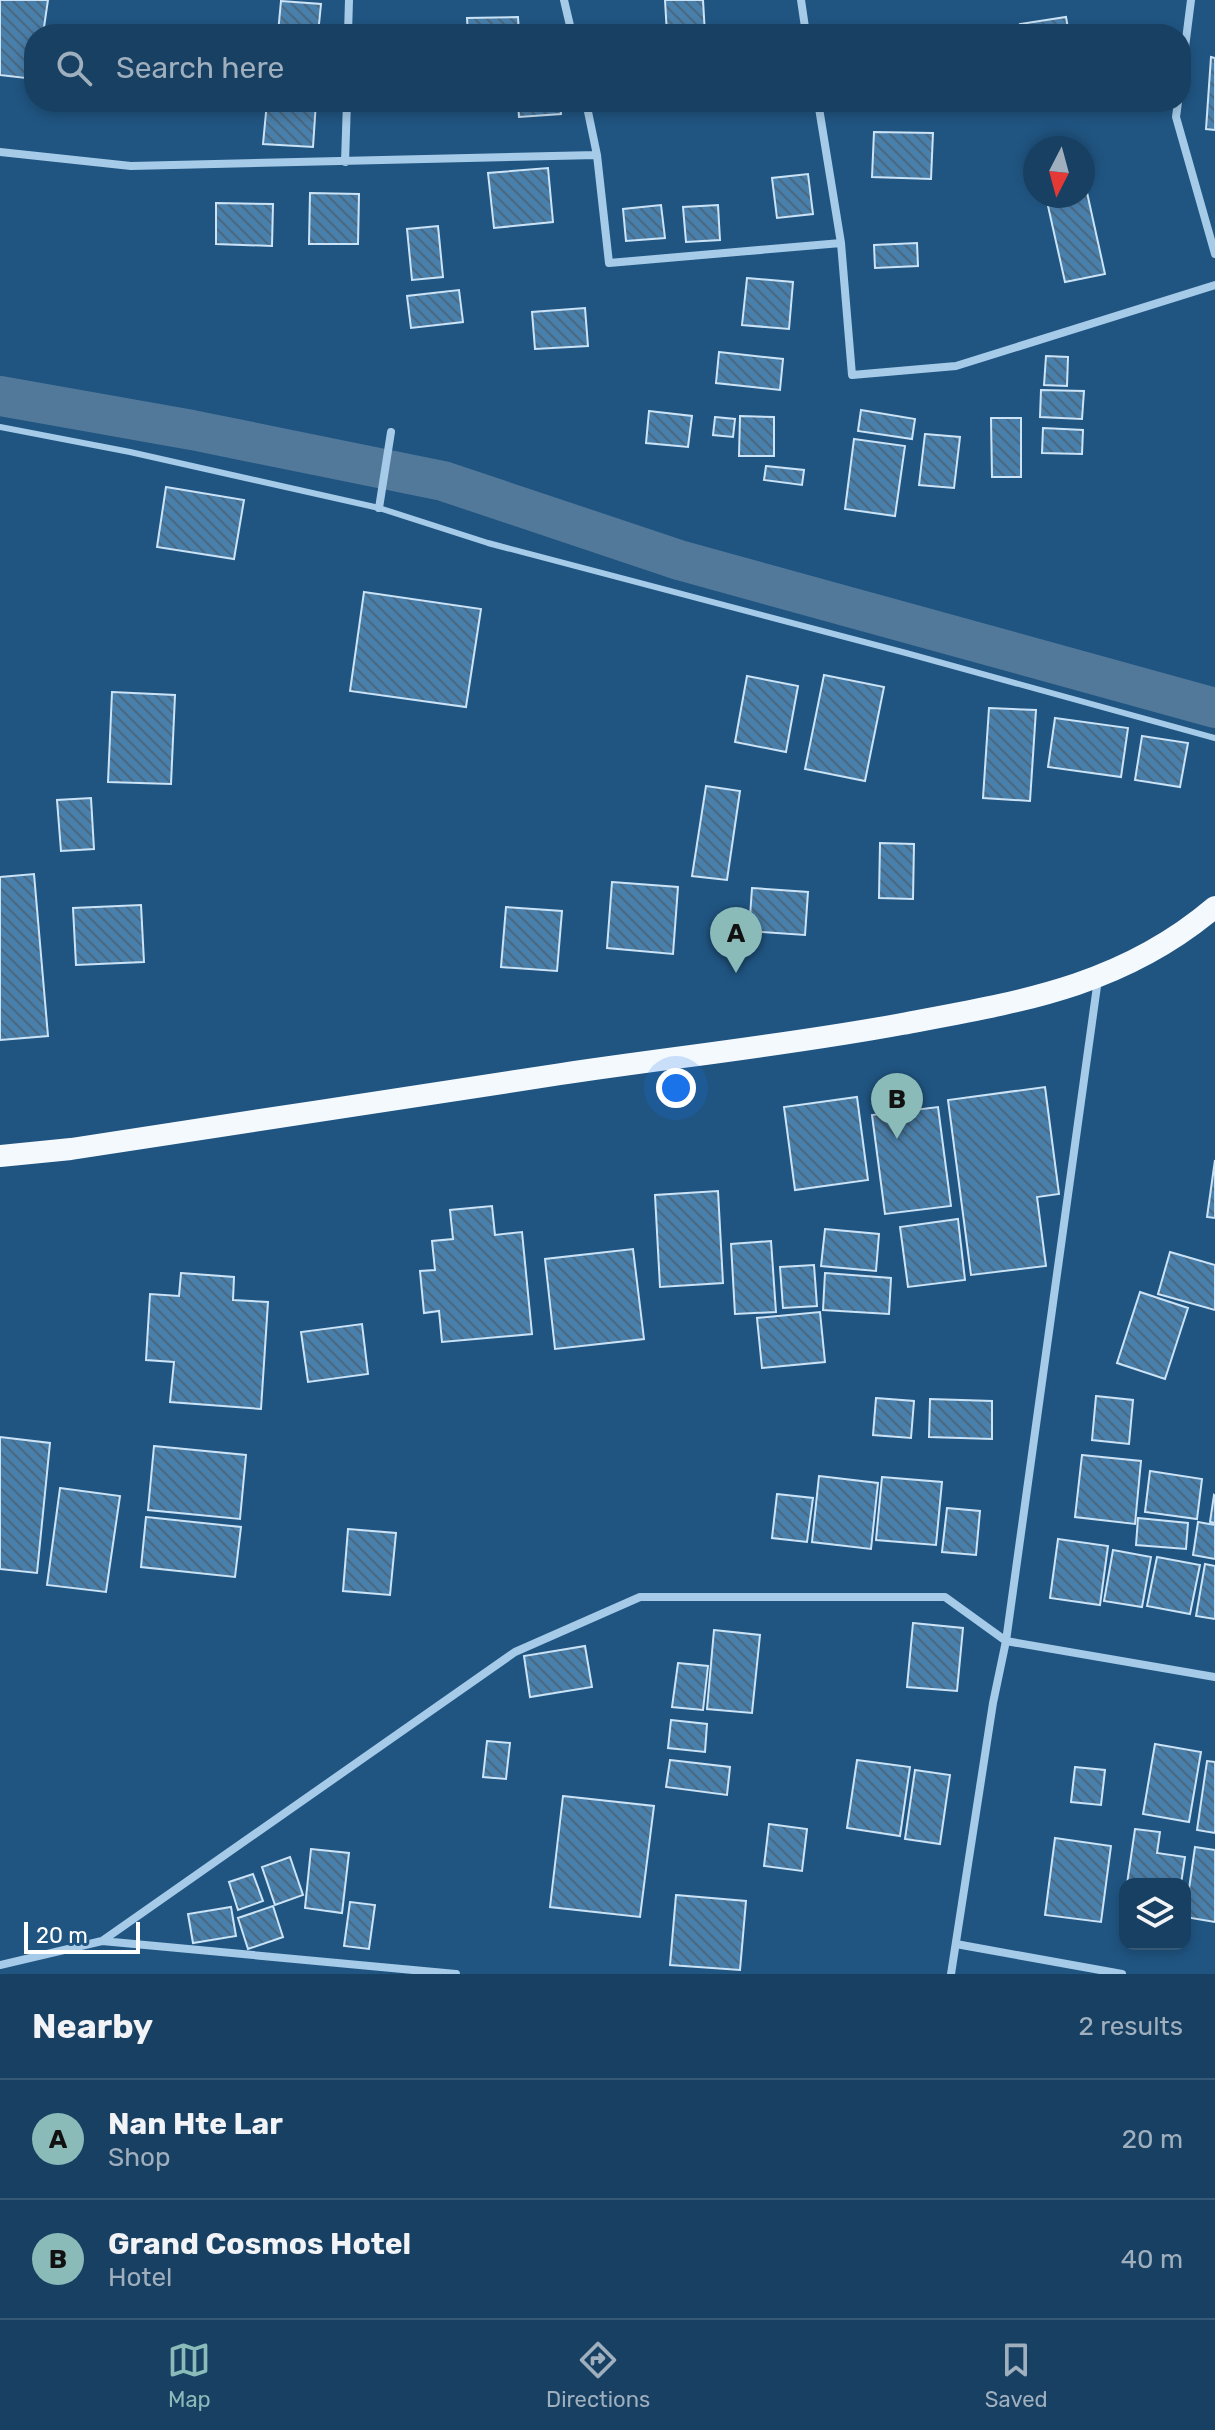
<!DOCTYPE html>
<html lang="en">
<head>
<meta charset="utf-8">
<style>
	body { margin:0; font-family:Rubik,sans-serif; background:#214768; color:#f1f3f6 }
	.controls { position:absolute; right:24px; bottom:24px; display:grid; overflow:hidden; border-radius:16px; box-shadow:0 4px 12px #0003 }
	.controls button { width:72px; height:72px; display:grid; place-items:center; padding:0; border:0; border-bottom:2px solid #365977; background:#184062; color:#f1f3f6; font:40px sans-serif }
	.compass { position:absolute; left:1023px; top:136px; width:72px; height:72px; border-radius:50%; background:#184062; box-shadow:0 4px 12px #0003; rotate:186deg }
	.scale { position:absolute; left:24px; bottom:20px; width:116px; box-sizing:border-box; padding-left:8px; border:4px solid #fff; border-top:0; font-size:22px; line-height:28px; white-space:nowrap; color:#fff; -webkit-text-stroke:6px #205582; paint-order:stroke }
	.you { position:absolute; left:676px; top:1088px; width:28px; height:28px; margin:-20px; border:6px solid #fff; border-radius:50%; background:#1a73e8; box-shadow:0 0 0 12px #1a73e833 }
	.badge { display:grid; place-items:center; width:52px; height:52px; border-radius:50%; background:#8bbbb9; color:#111; font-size:26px; font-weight:700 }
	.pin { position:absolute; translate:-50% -66px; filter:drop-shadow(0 2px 4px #0008) }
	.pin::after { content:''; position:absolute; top:42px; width:28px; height:24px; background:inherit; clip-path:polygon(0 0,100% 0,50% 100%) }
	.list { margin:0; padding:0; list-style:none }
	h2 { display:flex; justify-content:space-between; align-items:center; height:104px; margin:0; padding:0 32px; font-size:34px }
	h2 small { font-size:26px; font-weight:400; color:#9fafbe }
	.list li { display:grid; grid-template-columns:52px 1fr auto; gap:24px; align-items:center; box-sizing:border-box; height:120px; padding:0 32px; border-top:2px solid #365977 }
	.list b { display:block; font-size:30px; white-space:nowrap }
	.list p { margin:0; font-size:26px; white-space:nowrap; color:#9fafbe }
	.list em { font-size:26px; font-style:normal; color:#9fafbe }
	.icon { flex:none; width:44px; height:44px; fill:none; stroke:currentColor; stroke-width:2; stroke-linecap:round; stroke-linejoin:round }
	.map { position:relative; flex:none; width:1215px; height:1974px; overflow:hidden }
	.search { position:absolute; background:#184062; box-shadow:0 4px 12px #0003; left:24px; right:24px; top:24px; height:88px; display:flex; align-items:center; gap:20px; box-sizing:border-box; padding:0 28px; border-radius:32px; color:#9fafbe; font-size:30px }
	.sheet { height:344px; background:#184062 }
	nav { display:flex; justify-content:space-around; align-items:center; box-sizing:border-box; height:112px; border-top:2px solid #365977; background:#184062; font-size:22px; color:#9fafbe }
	nav a { display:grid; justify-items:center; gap:4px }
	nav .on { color:#8bbbb9 }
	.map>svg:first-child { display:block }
</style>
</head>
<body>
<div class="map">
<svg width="1215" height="1974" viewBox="0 0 1215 1974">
	<defs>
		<pattern id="building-back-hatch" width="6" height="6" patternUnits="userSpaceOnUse" patternTransform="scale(2)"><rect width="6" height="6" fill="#497fab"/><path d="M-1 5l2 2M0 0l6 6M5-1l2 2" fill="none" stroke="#4a6880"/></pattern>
	</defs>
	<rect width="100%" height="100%" fill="#205582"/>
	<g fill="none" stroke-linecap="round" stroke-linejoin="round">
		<path stroke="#53799a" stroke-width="40" d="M0 396 192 430 443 481 679 560 1215 708"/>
	</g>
	<path fill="url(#building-back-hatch)" stroke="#cbe3f6" stroke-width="2" d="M0 0H48L43 34H34V79L0 75Z
		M665 0H703L705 34H667Z
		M281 1 321 4 318 34 278 33Z
		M518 17 519 34H468L467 18Z
		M1066 17 1069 34H1022L1020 24Z
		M1000 29V34H964V33Z
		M1211 57 1215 58V130L1206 129Z
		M267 102H316L313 147 263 144Z
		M518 102H560L561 114 519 117Z
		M874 132 933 133 931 179 872 177Z
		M548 168 553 222 494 228 488 173Z
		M808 174 813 214 777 218 772 178Z
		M1086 188 1105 274 1065 282 1046 197 1083 196V189Z
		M310 193 359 194 358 244H309Z
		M216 203 273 204 272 246 216 244Z
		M661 205 665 238 626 241 623 209Z
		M718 205 720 240 686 242 683 207Z
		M438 226 443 277 412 280 407 229Z
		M917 243 918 266 875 268 874 245Z
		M747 278 793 282 789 329 742 325Z
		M459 290 463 322 411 328 407 296Z
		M585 308 588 346 535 349 532 312Z
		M719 352 783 359 780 390 716 383Z
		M1046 356 1068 357 1067 386 1044 385Z
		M1041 390 1084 391 1082 419 1040 417Z
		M861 410 915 419 912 439 858 431Z
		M649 411 692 416 688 447 646 443Z
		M740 416 774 417V456H739Z
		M715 417 735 419 733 437 713 435Z
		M991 418H1021V477H992Z
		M1043 428 1083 430 1082 454 1042 453Z
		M925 434 960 437 954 488 919 485Z
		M854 439 905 446 895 516 845 509Z
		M766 466 804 470 802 485 764 480Z
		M166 487 244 500 234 559 157 547Z
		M364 592 481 609 466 707 350 691Z
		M824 675 884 687 865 781 805 769Z
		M747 676 798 686 786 752 735 742Z
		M112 692 175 695 171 784 108 782Z
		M989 708 1036 710 1030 801 983 798Z
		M1055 718 1128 728 1121 777 1048 767Z
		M1142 736 1188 743 1180 787 1135 780Z
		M706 786 740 791 727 880 692 876Z
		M91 798 94 849 61 851 57 800Z
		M880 843 914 844 913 899 879 898Z
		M34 874 48 1036 0 1040V877Z
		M612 882 678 887 673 954 607 948Z
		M752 888 808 892 805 935 749 931Z
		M141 905 144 962 76 965 73 908Z
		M506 907 562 911 557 971 501 967Z
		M1045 1087 1059 1194 1037 1197 1046 1266 971 1275 948 1100Z
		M857 1097 868 1180 795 1190 784 1107Z
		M938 1107 951 1206 885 1214 872 1115Z
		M1215 1160V1218L1207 1217Z
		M718 1191 723 1283 660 1287 655 1195Z
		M492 1206 495 1235 522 1232 532 1334 442 1342 439 1311 424 1313 420 1271 435 1270 432 1241 453 1239 450 1210Z
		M958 1219 965 1280 908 1287 900 1227Z
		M825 1229 879 1234 876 1271 821 1266Z
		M771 1241 776 1312 735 1314 731 1244Z
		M633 1249 644 1339 555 1349 545 1259Z
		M1170 1252 1215 1265V1310L1158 1294Z
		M814 1265 817 1306 783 1308 780 1267Z
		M181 1273 234 1277 233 1300 268 1302 261 1409 170 1402 174 1362 146 1360 150 1294 179 1296Z
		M825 1273 891 1278 889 1314 823 1310Z
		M1140 1292 1188 1308 1165 1379 1117 1363Z
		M820 1312 825 1362 762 1368 757 1318Z
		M362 1324 368 1374 308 1382 301 1332Z
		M1096 1396 1133 1400 1129 1444 1092 1440Z
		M876 1398 914 1401 911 1438 873 1435Z
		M930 1399 992 1401V1439L929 1437Z
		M0 1437 50 1443 37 1573 0 1569Z
		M154 1446 246 1455 240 1519 148 1510Z
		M1082 1455 1141 1461 1135 1524 1075 1517Z
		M1150 1471 1202 1479 1197 1519 1145 1512Z
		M819 1476 878 1483 871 1549 812 1542Z
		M882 1477 942 1482 936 1545 876 1540Z
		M60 1488 120 1496 106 1592 47 1585Z
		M777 1494 813 1498 807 1542 772 1538Z
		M1214 1495 1215 1496V1523L1210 1522Z
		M947 1508 980 1511 976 1555 942 1552Z
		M146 1517 241 1527 235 1577 141 1567Z
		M1138 1518 1188 1523 1186 1549 1136 1545Z
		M1198 1522 1215 1525V1559L1193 1555Z
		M348 1529 396 1533 390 1595 343 1591Z
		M1058 1539 1108 1546 1100 1605 1050 1598Z
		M1113 1550 1151 1557 1142 1607 1104 1601Z
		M1157 1557 1200 1565 1190 1614 1147 1606Z
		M1205 1564 1215 1566V1619L1196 1616Z
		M913 1623 963 1628 957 1691 907 1687Z
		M714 1630 760 1635 752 1713 707 1709Z
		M585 1646 592 1687 530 1697 524 1656Z
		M678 1663 708 1666 703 1710 672 1707Z
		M671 1720 707 1724 705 1752 668 1748Z
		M487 1741 510 1743 506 1779 483 1777Z
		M1155 1744 1201 1752 1189 1822 1143 1814Z
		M670 1760 730 1767 727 1795 666 1787Z
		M857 1760 910 1767 900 1836 847 1828Z
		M1207 1761 1215 1762V1833L1197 1830Z
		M1075 1767 1105 1770 1101 1805 1071 1802Z
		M915 1770 950 1775 940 1844 905 1839Z
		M563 1796 654 1806 640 1917 550 1907Z
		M769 1824 807 1829 802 1871 764 1866Z
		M1135 1829 1160 1832 1157 1853 1185 1857 1181 1884H1127Z
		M1055 1838 1111 1846 1101 1922 1045 1915Z
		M1195 1847 1215 1850V1922L1185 1917Z
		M311 1849 349 1853 342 1913 305 1908Z
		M290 1857 303 1895 275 1905 262 1867Z
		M253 1874 263 1901 238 1910 229 1882Z
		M676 1895 746 1901 740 1970 670 1965Z
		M350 1902 375 1905 369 1949 344 1946Z
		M273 1906 283 1937 248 1949 238 1918Z
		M231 1907 236 1936 193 1943 188 1914Z"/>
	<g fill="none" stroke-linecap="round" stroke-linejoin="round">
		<path stroke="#a6cbe8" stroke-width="6" d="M0 427 130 452 379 508 488 543 906 653 1215 738"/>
		<path stroke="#a6cbe8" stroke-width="8" d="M564 0 572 34
			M801 0 806 34
			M348 34 349 0
			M1181 79 1191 0
			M586 102 597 155
			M818 102 841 243 852 375 956 366 1215 285
			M1178 102 1176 117 1215 254
			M0 152 131 166 597 155 609 263 841 243
			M345 162 347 102
			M379 508 391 432
			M102 1941 515 1652 640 1597H945L1006 1641 1215 1677
			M956 1944 1122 1974
			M0 1965 102 1941 456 1974
			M951 1974 993 1703 1006 1641 1098 979"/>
		<path stroke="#f4f9fe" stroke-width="22" d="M0 1156 71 1149C234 1125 398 1098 561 1074 675 1057 789 1045 902 1024 1019 1002 1121 987 1215 907"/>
	</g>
</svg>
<div class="controls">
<button><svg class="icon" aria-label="layers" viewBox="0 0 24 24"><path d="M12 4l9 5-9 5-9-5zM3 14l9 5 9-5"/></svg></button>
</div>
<svg class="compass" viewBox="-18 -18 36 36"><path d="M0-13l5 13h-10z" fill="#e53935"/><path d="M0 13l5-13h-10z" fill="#9fafbe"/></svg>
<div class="scale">20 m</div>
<div class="you"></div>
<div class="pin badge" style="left:736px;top:973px">A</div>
<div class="pin badge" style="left:897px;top:1139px">B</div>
<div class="search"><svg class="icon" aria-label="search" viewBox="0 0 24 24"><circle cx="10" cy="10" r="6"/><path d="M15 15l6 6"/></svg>Search here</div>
</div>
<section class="sheet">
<h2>Nearby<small>2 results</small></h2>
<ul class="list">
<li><span class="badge">A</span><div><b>Nan Hte Lar</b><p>Shop</p></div><em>20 m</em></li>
<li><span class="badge">B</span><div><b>Grand Cosmos Hotel</b><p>Hotel</p></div><em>40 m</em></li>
</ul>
</section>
<nav>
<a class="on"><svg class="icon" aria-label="map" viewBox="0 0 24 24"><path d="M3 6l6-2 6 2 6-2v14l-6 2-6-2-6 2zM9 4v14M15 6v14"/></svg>Map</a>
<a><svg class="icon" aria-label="directions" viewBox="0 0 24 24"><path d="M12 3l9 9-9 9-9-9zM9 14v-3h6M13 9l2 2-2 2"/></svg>Directions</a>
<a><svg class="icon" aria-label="saved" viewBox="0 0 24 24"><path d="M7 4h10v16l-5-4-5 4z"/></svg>Saved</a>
</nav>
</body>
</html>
